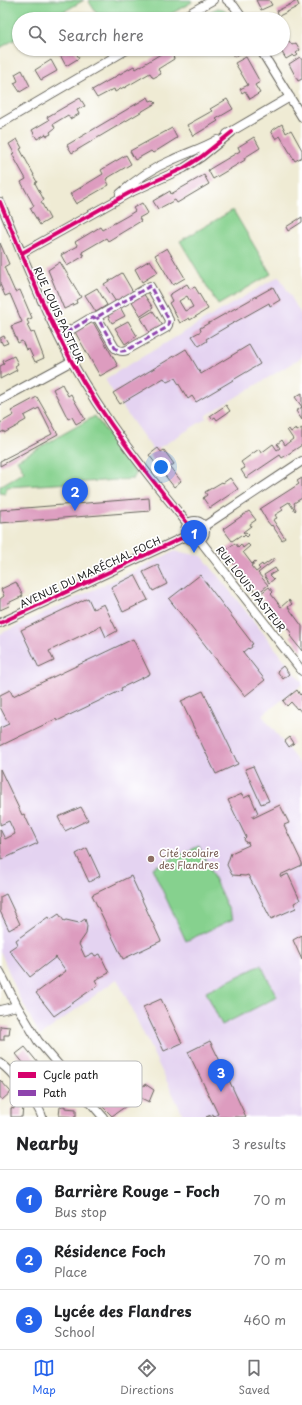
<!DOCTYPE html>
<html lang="en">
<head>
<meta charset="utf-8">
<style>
	body { margin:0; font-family:"Playpen Sans",sans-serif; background:#f2f2f2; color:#202124 }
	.you { position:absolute; left:161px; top:467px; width:14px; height:14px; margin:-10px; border:3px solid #fff; border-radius:50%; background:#1a73e8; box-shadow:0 0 0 6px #1a73e833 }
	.badge { display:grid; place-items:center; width:26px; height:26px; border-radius:50%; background:#2563eb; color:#fff; font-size:13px; font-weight:700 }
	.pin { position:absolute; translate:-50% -33px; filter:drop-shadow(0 1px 2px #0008) }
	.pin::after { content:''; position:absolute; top:21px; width:14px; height:12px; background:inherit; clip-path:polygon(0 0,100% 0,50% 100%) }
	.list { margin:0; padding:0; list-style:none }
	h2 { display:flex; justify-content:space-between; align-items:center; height:52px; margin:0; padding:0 16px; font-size:17px }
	h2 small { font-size:13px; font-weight:400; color:#757577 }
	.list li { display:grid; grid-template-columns:26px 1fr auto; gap:12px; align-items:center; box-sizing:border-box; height:60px; padding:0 16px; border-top:1px solid #e0e0e0 }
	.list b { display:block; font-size:15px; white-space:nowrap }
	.list p { margin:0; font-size:13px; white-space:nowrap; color:#757577 }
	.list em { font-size:13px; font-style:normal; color:#757577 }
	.icon { flex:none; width:22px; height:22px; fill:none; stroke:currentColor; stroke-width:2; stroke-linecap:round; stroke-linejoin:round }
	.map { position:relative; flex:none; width:302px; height:1117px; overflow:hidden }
	.search { position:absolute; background:#fff; box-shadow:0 1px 3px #0004; left:12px; right:12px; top:12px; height:44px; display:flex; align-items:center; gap:10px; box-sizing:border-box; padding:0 14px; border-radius:22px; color:#757577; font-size:15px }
	.sheet { height:232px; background:#fff }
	nav { display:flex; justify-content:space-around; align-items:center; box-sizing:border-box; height:56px; border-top:1px solid #e0e0e0; background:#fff; font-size:11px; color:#757577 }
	nav a { display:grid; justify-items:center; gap:2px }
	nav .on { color:#2563eb }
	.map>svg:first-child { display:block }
</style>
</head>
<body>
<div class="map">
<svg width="302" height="1117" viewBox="0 0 302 1117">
	<rect width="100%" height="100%" fill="#fff"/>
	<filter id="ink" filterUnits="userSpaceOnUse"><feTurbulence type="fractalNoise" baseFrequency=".025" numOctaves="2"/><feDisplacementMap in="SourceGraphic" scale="8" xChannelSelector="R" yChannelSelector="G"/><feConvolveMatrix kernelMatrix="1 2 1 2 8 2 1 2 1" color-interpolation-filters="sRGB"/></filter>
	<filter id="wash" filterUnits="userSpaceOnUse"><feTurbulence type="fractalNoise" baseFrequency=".012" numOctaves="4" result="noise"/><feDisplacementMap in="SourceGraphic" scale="16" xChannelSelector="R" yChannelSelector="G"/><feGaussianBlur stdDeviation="0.9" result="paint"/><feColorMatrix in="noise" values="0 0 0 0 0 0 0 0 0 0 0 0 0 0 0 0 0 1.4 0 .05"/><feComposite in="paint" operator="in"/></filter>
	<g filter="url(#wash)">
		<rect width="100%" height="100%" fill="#efebd4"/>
		<path fill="#e4d3f1" d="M279 276 302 316V357L205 416 207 418 154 451 120 404 105 379Z
			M175 551 202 556 302 682V685L262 715 302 767V1117H184L117 979 40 1036 18 994 0 951V634Z"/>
		<path fill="#86d18e" stroke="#517655" d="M0 0H84L51 19H19V37L0 48Z
			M88 0H191L192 2 162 19H100Z
			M218 8 223 9 229 15 222 19H197L213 10Z
			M233 210 271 274 218 305 180 241Z
			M95 416 136 474 133 479 7 487 5 494 0 493V486L24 472 17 460Z
			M199 846 233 919 186 941 152 868Z
			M261 965 277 997 222 1025 206 992Z"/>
		<g id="blocks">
			<path fill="#dd9cbf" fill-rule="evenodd" d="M256 0H269L272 5 261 10Z
				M297 1 299 6 279 16 277 11Z
				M289 41 292 45 296 43 300 50 296 53 298 55 295 57 293 55 286 59 280 49H283V45Z
				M71 49H74L79 58 66 66 59 53 63 50 65 53Z
				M169 49H184L173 56 174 59 158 69 161 74 153 78 150 73 124 88V87L115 92 114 89 97 98 92 90 134 66 136 69Z
				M229 49H242L243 52 234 57Z
				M246 57 260 82 255 85 260 93 250 99 245 91 242 93 240 89 248 85 235 63Z
				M300 57 302 60V79L298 81 289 64Z
				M51 60 57 71 41 80 35 70Z
				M22 70 30 86 20 92 14 83 18 81 15 74Z
				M148 97 150 101 153 100 156 103 72 153 67 145Z
				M80 98 85 106 77 110 79 114 70 119 68 115 53 124 55 128 50 132 51 134 47 136 46 134 37 139 32 130 49 120 47 117Z
				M227 99 233 109 216 119 218 121 193 136 187 125 212 111 210 109Z
				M282 124 286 133 291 130 302 150V157L295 161 280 136 276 139 271 131Z
				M172 128 177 138 153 153 151 151 135 160 130 151Z
				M254 137 260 148 244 158 245 160 213 179 208 170 240 151 238 147Z
				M17 139 22 148 20 149 34 175H33L37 182 35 183 44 200 41 202 50 219 40 225 30 208 34 206 21 182 26 179 12 154 14 153 9 144Z
				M126 155 131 164 106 179 109 185 76 204 70 194 103 174 101 170Z
				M204 175 209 184 177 203 175 200 158 209 153 201 170 191 171 194Z
				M142 203 148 213 139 218 141 221 108 241 106 238 82 252 84 256 67 266 61 255 78 246 75 242 100 227 102 230 127 216 135 211 133 208Z
				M302 217V222L288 231 286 227Z
				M0 243 9 264 4 267 15 292 20 290 32 318 27 320 29 324 27 325 31 333 34 332 44 358 35 362 29 349 26 350 22 341 18 343 11 326 22 322 10 294 5 296 0 284Z
				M167 248 185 278 173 285 155 255Z
				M150 260 158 272 142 282 135 269Z
				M60 262 81 297 76 300 77 303 64 309 48 270Z
				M122 273 133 292 116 302 104 284Z
				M187 284 190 289 195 287 208 309 190 320 189 318 180 323 169 303 172 301 169 295ZM187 296 193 307 185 311 179 301Z
				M273 287 280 300 270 306 269 303 228 326 206 339 207 341 199 346 192 336 201 331 200 328Z
				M97 288 107 305 96 312 85 295Z
				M143 293 153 308 141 316 131 300Z
				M120 307 125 316 112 323 107 314Z
				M153 311 163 326 150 334 141 318Z
				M128 321 137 336 125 344 115 328Z
				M93 322 118 366 100 376 75 332Z
				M4 336 8 343 3 345 1 341 0 342V338Z
				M249 345 260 364 196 402 192 396 188 399 175 378 167 382 164 378 120 404 113 393 186 349 201 374Z
				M14 356 18 364 15 366 17 370 0 379V366L4 364 3 361Z
				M62 384 68 396 71 394 73 398 85 419 76 424 72 417 68 419 53 389Z
				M302 393V420L296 411 302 407 295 397Z
				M37 397 58 434 0 466V461L52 434 39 408 24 416 26 420 19 424V425L4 433V431L0 433V423L14 415 11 411Z
				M226 405 230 411 217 420 215 417 212 419 210 416Z
				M302 428V445L282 458 280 455 246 478 241 470 245 468 241 462 259 449 261 453 273 444 277 450 280 448 277 444 282 440 285 445 293 439 287 430 289 429 291 432 296 429 297 431Z
				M158 448 161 452 164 450 174 464 170 467 181 481 174 487 149 455Z
				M230 478 238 489 210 508 203 498 207 495 205 492 222 482 223 483Z
				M302 478V498L294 503 295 505 294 506 296 510 295 511 289 502 281 507 283 510 275 515 277 518 273 520 285 538 282 540 272 525 271 526 267 521 260 509 299 484 297 481Z
				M149 498 150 511 0 523V510Z
				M249 511 256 520 250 524 251 526 243 532 244 533 246 532 249 535 247 537 245 535 243 537 241 535 232 541 223 529Z
				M235 543 238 547 241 544 243 548 248 544 250 546 243 552 252 564 255 561 256 562 251 566 256 572 260 569 258 567 262 564 263 566 274 558 275 560 258 573 268 585 257 594 224 551Z
				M158 565 167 584 153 591 143 572Z
				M275 568 277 571 270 575 274 579 269 583 264 575Z
				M135 575 148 600 123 612 111 587Z
				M200 575 253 644 251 645 252 647 249 649 248 648 243 652 265 680 245 696 169 599Z
				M16 582 23 596 8 603 9 606 0 610V599L4 596 1 589Z
				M269 587 273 592 271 594 281 607 289 600 292 604 288 607 302 626V651L290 636 292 634 285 625 283 626 263 600 264 599 260 594Z
				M88 598 93 609 104 604 117 631 106 637 101 626 49 651 54 661 39 668 21 630Z
				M133 639 150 674 121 688 122 690 57 721 56 719 0 746V728L9 724 0 707V695L10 690 13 696Z
				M283 666 289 674 283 679 277 671Z
				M297 690 300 695 302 693V713L298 708 297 709 291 702 287 706 283 701Z
				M203 691 238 764 216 774 181 701Z
				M290 737 294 743 289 747 285 741Z
				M253 766 269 801 261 804 245 769Z
				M0 769 22 815 24 814 38 843 1 860 0 829 5 839 15 834 9 821 0 825Z
				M242 794 244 798 250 795 258 813 253 816V818L280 805 289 823 284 825 302 863V865L280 875 281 877 288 874 300 900 294 903 296 908 271 919 248 875 245 876 232 875 227 865 231 853 249 845 248 842 246 843 244 839 246 837 228 800Z
				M81 807 88 820 65 831 58 817Z
				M87 848 100 876 89 882 76 854Z
				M131 876 161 941 123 959 92 895Z
				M6 894 20 924 9 930 0 911V897Z
				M59 914 64 921 66 920 79 923 85 919 87 926 86 934 79 944 85 957 93 953 95 956 100 954 109 973 95 980 98 985 54 1016 36 993 66 971 56 957 30 977 9 950 18 944 16 940 48 917 50 920Z
				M302 935V960L293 940Z
				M161 999 182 1043 164 1051 143 1007Z
				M0 1026 10 1027 9 1035H4V1040H0Z
				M210 1041 222 1065 246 1117H206L213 1114 214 1116 218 1114 188 1052Z
				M25 1047 61 1091 52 1098 16 1054Z
				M0 1080 11 1092 2 1100 0 1097Z
				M136 1082 144 1086 145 1084 154 1090 149 1102 139 1097 112 1116 100 1104 128 1083 134 1087Z
				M14 1105 23 1106 22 1117H11V1108L14 1109Z
				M62 1106H65V1108L76 1109V1117L59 1116 60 1107Z"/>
		</g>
	</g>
	<g filter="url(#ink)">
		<use href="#blocks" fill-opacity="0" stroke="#66645c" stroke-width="1"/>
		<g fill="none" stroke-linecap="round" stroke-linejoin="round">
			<g stroke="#66645c" stroke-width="10">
				<path id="minor" d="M227 0 234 6 243 19
					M179 19 213 0
					M260 49 302 117
					M0 124 128 49
					M227 134 290 97
					M120 194C135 180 153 168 172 160 187 153 203 148 217 140
					M0 202C23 256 44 311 72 362 104 420 146 473 188 524
					M22 253 129 193 184 168 201 157 232 132
					M59 337 89 319 97 317 150 286 169 320 168 325 166 328 127 350C122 352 119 351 115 348L97 317
					M0 400 72 361
					M185 531a10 10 0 1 1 20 0a10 10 0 1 1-20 0Z
					M203 527 302 461
					M199 539 302 671
					M0 623 186 536
					M0 972 17 1006 38 1041 103 1117
					M0 1010 17 1006
					M0 1063C12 1071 38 1103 42 1117"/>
			</g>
			<use href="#minor" stroke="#fff" stroke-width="8"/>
			<path stroke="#8e44ad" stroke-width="3" stroke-dasharray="6 3" stroke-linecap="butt" d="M59 337 89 319 97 317 150 286 169 320 168 325 166 328 127 350C122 352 119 351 115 348L97 317"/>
			<g stroke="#fff" stroke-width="6">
				<path id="cycleway" d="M0 202C23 256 44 311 72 362 104 420 146 473 188 524
					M22 253 129 193 184 168 201 157 232 132
					M0 623 186 536"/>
			</g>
			<use href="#cycleway" stroke="#d6006c" stroke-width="4"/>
		</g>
	</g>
	<circle fill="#8d6e63" stroke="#fff" stroke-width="1.5" cx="151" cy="859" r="4"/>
	<g text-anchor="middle" stroke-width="3.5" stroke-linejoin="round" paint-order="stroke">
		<g font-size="10" fill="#1c1c1c" stroke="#fff">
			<text transform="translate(59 315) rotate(65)" y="4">RUE LOUIS PASTEUR</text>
			<text transform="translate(90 572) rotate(-25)" y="4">AVENUE DU MARÉCHAL FOCH</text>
			<text transform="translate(251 589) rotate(52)" y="4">RUE LOUIS PASTEUR</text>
		</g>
		<g font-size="10" fill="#785e54" stroke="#fff" text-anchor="start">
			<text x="159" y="857">Cité scolaire<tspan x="159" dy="12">des Flandres</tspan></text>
		</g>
	</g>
	<rect x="10" y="1061" width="132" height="46" rx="6" fill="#fff" stroke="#bbb" stroke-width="1"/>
	<rect x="18" y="1072" width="18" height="6" fill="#d6006c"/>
	<rect x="18" y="1090" width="18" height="6" fill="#8e44ad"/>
	<g font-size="11" fill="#1c1c1c">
		<text x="43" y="1079">Cycle path</text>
		<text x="43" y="1097">Path</text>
	</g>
</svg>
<div class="you"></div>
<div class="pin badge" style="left:194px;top:553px">1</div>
<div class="pin badge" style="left:75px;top:511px">2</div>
<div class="pin badge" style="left:221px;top:1092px">3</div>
<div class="search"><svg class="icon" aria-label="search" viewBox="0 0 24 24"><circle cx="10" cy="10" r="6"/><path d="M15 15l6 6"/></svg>Search here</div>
</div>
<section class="sheet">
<h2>Nearby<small>3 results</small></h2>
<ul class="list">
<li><span class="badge">1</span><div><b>Barrière Rouge – Foch</b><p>Bus stop</p></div><em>70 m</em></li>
<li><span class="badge">2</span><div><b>Résidence Foch</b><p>Place</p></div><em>70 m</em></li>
<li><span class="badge">3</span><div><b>Lycée des Flandres</b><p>School</p></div><em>460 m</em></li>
</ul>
</section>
<nav>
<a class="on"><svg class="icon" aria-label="map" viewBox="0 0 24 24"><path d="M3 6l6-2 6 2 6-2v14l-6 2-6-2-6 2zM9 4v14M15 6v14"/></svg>Map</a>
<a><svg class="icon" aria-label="directions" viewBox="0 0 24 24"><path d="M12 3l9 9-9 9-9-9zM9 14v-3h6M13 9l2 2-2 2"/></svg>Directions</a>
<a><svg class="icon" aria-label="saved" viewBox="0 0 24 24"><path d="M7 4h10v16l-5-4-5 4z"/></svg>Saved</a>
</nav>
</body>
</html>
